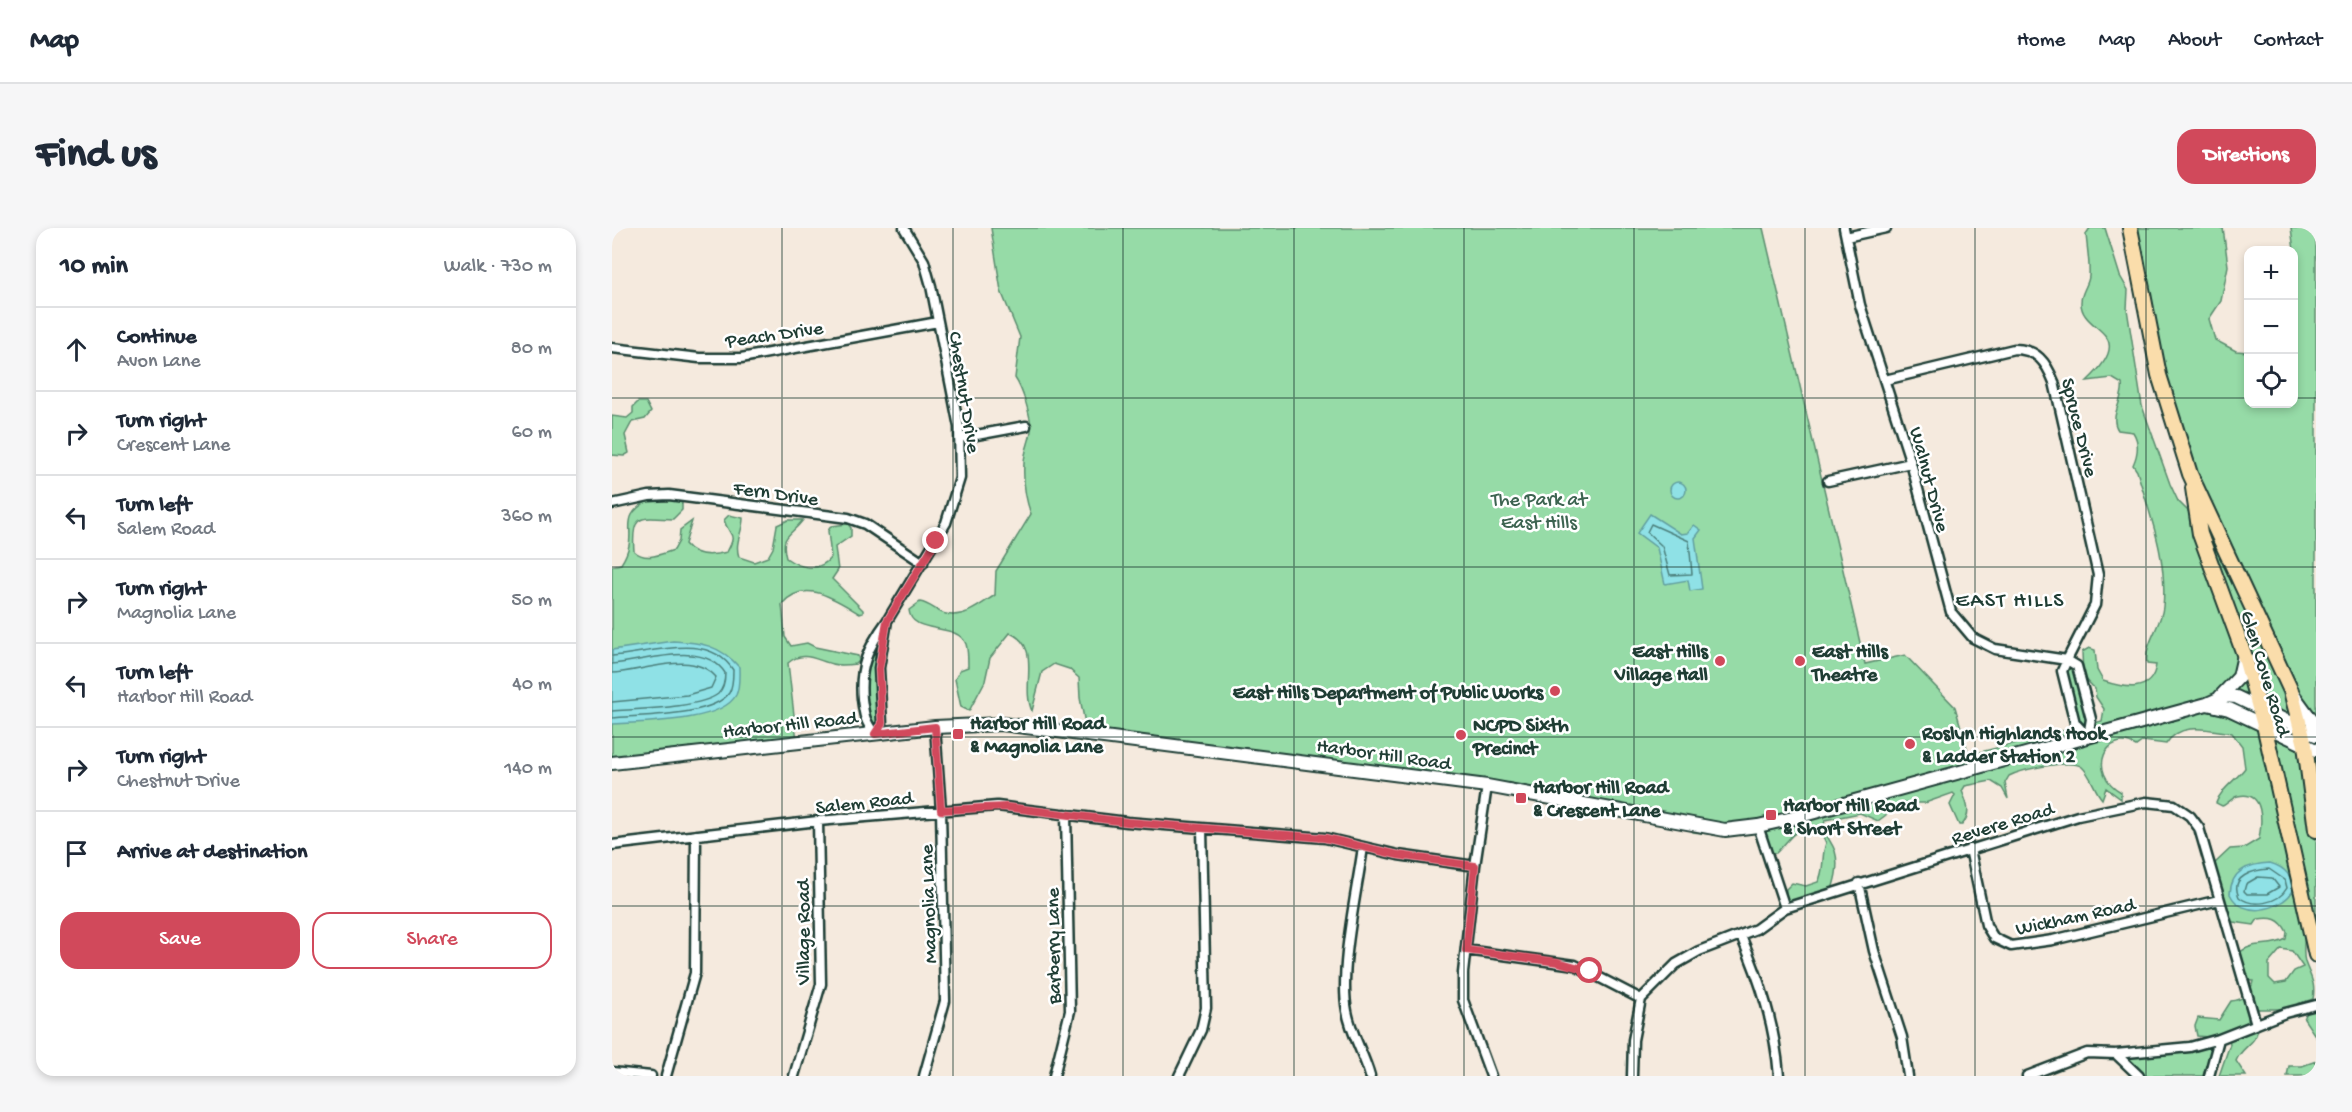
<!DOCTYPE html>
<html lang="en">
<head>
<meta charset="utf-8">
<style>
	body { margin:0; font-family:"Gochi Hand",sans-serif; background:#f6f6f7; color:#1f2937 }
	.controls { position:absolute; right:18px; top:18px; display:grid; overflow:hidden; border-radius:12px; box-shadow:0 3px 9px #0003 }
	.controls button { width:54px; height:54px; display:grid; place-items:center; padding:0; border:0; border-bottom:2px solid #e0e1e3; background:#fff; color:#1f2937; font:30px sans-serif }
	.stop { position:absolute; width:18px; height:18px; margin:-14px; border:4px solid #d1495b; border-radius:50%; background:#fff }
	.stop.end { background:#d1495b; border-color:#fff; box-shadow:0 2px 6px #0008 }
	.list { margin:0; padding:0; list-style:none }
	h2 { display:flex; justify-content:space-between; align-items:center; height:78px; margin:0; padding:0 24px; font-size:26px }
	h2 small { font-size:20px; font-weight:400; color:#747a83 }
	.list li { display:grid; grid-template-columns:39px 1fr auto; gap:18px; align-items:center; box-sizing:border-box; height:84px; padding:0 24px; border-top:2px solid #e0e1e3 }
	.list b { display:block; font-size:22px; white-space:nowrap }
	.list p { margin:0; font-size:20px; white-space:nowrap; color:#747a83 }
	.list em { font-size:20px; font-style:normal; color:#747a83 }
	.actions { display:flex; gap:12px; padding:18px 24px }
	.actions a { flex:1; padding:14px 0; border:2px solid #d1495b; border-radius:18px; text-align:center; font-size:21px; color:#d1495b }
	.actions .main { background:#d1495b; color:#fff }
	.icon { flex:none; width:33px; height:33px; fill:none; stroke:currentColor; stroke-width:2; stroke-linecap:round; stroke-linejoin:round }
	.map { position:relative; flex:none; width:1704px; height:848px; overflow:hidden; border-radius:18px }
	header { display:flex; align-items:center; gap:36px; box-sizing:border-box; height:84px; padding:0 30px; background:#fff; border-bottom:2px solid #e0e1e3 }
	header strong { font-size:28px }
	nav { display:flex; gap:33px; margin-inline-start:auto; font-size:21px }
	.intro { display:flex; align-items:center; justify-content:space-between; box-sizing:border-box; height:144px; padding:0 36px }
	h1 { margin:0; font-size:42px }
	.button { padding:15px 27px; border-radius:18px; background:#d1495b; color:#fff; font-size:21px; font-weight:700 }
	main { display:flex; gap:36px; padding:0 36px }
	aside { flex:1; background:#fff; border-radius:18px; box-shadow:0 3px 9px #0003 }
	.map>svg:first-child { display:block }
</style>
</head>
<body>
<header>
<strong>Map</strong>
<nav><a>Home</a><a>Map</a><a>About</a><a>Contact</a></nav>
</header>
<div class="intro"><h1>Find us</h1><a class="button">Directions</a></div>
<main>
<aside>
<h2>10 min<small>Walk · 730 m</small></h2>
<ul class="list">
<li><svg class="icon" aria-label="ahead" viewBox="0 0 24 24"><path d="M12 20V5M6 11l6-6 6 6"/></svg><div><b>Continue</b><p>Avon Lane</p></div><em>80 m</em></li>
<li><svg class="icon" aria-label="right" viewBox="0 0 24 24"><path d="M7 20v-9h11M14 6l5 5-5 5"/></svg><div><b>Turn right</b><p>Crescent Lane</p></div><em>60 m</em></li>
<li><svg class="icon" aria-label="left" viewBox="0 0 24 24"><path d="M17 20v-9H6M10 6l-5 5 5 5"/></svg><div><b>Turn left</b><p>Salem Road</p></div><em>360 m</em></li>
<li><svg class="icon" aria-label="right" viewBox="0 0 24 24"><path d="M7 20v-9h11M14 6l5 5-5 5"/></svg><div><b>Turn right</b><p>Magnolia Lane</p></div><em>50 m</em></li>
<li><svg class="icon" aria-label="left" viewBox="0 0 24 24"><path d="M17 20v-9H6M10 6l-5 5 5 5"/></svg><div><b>Turn left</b><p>Harbor Hill Road</p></div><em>40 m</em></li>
<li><svg class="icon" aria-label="right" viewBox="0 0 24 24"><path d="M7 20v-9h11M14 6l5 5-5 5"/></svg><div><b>Turn right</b><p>Chestnut Drive</p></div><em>140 m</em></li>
<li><svg class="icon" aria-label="arrive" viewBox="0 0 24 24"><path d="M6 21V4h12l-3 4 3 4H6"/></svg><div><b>Arrive at destination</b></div></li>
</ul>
<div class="actions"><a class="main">Save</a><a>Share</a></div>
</aside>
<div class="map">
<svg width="1704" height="848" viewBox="0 0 1704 848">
	<rect width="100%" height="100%" fill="#f5eade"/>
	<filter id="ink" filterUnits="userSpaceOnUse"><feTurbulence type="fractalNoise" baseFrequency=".0167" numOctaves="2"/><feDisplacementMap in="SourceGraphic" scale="12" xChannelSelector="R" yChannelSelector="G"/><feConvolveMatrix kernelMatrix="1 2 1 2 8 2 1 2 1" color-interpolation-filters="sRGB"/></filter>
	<g filter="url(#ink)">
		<path fill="#96dba7" stroke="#5a8c6e" stroke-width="1.5" fill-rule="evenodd" d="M379 0H1151L1253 436 1293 427 1343 479 1357 527 1466 499 1450 443 1455 432 1465 438 1479 496 1490 493 1492 481 1484 469 1483 461 1471 448 1470 424 1477 420 1483 422 1485 442 1491 453C1512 460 1540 466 1544 437L1535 436C1532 415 1549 399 1551 379 1556 332 1538 287 1525 243L1521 237C1526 226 1528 215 1521 204L1506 202C1496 188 1513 171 1510 156L1500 150 1475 153C1529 102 1468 105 1469 74 1469 64 1477 56 1477 48 1478 35 1475 19 1474 6L1478 0H1493L1508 48 1516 62 1515 81 1530 178 1558 256 1566 273 1582 289 1587 305 1518 0H1611L1616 38 1609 73 1597 91 1603 112 1624 123 1636 124V176H1682V22L1679 0H1704V489L1689 474 1692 500 1704 507V727L1693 700C1693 711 1690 723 1693 734 1698 748 1704 755 1701 771L1672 781H1636V793L1646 801C1643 817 1629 819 1624 833L1634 848H1607L1618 816 1617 811 1585 808 1583 798 1586 790 1607 792 1619 773C1631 772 1639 765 1641 753L1625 752 1633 742 1628 724C1641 713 1659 720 1674 711L1675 704C1668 690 1660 689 1646 691L1642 697 1614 693 1601 637 1618 621 1632 620 1647 611C1650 595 1653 562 1626 568 1620 569 1616 576 1610 578L1604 575C1609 561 1624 552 1633 540L1630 518 1620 505C1596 502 1569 493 1554 516L1531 513 1524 518C1494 501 1474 544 1509 564V571L1494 560 1490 571C1482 562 1479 547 1470 539 1460 530 1409 542 1397 548L1393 555 1396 571 1390 560 1379 553 1353 558 1350 563C1355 575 1360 586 1350 597H1347L1338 577 1343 567 1341 565 1313 575H1290L1266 593 1248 585 1213 592C1210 606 1219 612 1223 623 1228 639 1222 656 1217 671L1178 676 1174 671V661L1180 655 1194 658 1206 654C1213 642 1209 628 1214 615L1207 600C1184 595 1178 612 1164 625H1158L1149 603C1125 608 1105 608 1081 604V598L963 573 475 506 468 470 467 450 457 441 442 436 430 444 420 483C408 457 431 419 398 405L378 430 373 453 357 483 349 479 343 451 348 442 356 439C356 432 356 422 354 416 345 393 299 408 297 382L308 374C319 376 325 384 334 386 352 391 369 376 383 367L384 343 419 286C413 270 411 252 412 235 412 224 418 213 419 203 420 190 410 160 403 150L408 109 389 63ZM1669 721 1680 723 1691 739 1682 743 1674 754 1663 756 1657 750V735Z
			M26 174H34L39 184 33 191 20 194 13 207 17 225 12 228 0 227V188L15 190 21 185V179Z
			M39 271 64 272 70 275V282L61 291C29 290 19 284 22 323 34 334 49 326 62 322L67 313 68 302 80 293 73 316C83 329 100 328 115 324 126 304 117 309 112 292L117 287 131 290C131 304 122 314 127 329L142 334 156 329 161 320 165 297 176 292H191C178 309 168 306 174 330 188 340 207 345 219 329L216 303 219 298 236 296 239 300V308L223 319 226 342 220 351 251 382V385L248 386C224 372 193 349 170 376L173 409 179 418 195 415 203 419 246 428 247 433 244 436C236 437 228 438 220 436 204 432 191 422 176 435L185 513 0 535V338L9 336C31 302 0 292 39 271Z
			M271 408 270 495 263 506C242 481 251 448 257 419Z
			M1704 783V809L1692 791 1695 784Z
			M1607 811 1598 848H1527L1504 826Z
			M1704 833V848H1675L1677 838H1690Z"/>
		<path fill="#8fe1e6" stroke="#629f9f" stroke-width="1.5" d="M1058 262a8 8 0 1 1 16 0a8 8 0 1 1-16 0Z
			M1038 286 1069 306 1076 305 1082 297 1089 302 1083 310 1090 361 1078 363 1076 352 1053 356 1045 320 1025 305Z
			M61 413C88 414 108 417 127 439 127 447 128 459 124 467 109 495 29 494 0 496V422Z
			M1658 635C1672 639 1681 647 1681 663 1668 683 1630 691 1618 666 1619 642 1637 636 1658 635Z"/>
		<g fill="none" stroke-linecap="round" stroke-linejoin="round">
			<path stroke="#4c7f7b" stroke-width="1.5" d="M1039 296 1077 313 1080 346 1058 347 1050 318 1035 304Z
				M0 428C37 426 96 402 121 442 121 450 121 459 117 465 100 489 28 487 0 490
				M0 436C31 434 92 411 113 445 113 453 112 460 106 466 89 480 24 481 0 483
				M0 445C31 444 80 421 104 449L99 460 75 467 0 474
				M1657 641 1673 652 1675 660C1666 676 1640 680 1627 669 1617 648 1642 642 1657 641Z
				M1646 649 1660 650 1667 659 1655 666H1635L1632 663 1634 656Z"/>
			<g stroke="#1f3d34" stroke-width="13">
				<path id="street" d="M1232 0 1248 77 1299 235 1339 384 1361 410 1383 421 1455 432 1483 377 1486 347 1442 154C1434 134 1425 121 1402 121L1273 152
					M1234 9 1274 0
					M0 120 87 130H129L326 94
					M348 210 414 198
					M1216 253 1299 235
					M0 276 37 268 57 267 236 290 253 296 311 335
					M275 393 334 295 348 250 347 199 319 58 312 33 292 0
					M275 393 267 440 270 495 263 506C253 494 252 487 250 471 247 439 256 419 275 393Z
					M1455 432 1465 438 1479 491 1476 509 1463 495 1450 443Z
					M875 558 863 638 851 745V772L879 848
					M1146 598 1173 680
					M0 617 206 593 385 578 515 594 713 610 786 627 863 638
					M751 619C745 663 727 742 735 783 739 806 752 826 758 848
					M1358 621 1374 697 1382 710 1399 718 1441 712 1607 672
					M1247 655 1262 723 1290 809 1296 848
					M1129 708C1149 754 1163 798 1167 848
					M854 722 963 737 1029 771
					M1504 826 1527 848
					M0 844 39 848
					M54 848 83 745 84 607
					M182 848 209 756 206 593
					M312 848 333 773 329 582 323 499
					M442 848 458 783 454 586
					M567 848 589 802 594 780 590 601
					M1020 848 1021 812 1029 771 1064 736 1087 723 1144 701 1173 680 1466 588 1534 574 1562 577 1578 588 1587 600 1644 796
					M1415 848 1475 825 1504 826 1578 819 1607 811 1673 785 1704 777
					M1597 848 1607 811"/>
			</g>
			<g stroke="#1f3d34" stroke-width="16">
				<path id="secondary" d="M1680 465 1704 498
					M1608 469 1627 449 1632 427
					M1595 476 1617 481 1704 522
					M0 535 323 499 390 496 875 558 1113 602 1146 598 1181 590 1595 476 1613 468 1624 469 1704 507"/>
			</g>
			<g stroke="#1f3d34" stroke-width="18">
				<path id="primary" d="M1518 0 1547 147 1578 246 1679 463 1693 517 1704 602
					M1581 260 1588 306 1632 426 1652 497 1704 727"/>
			</g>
			<use href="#street" stroke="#fff" stroke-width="8"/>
			<use href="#secondary" stroke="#fff" stroke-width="12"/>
			<use href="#primary" stroke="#faddab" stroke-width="14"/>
		</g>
	</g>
	<g fill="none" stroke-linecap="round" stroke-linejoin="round" filter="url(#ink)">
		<path stroke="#d1495b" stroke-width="8" d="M324 313 275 393 267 441 270 495 263 506 323 499 329 582 394 579 515 594 713 610 786 627 863 638 854 722 946 734 978 743"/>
	</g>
	<path fill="none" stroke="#1f3d34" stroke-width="1.5" stroke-opacity="0.55" d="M170 0V848M341 0V848M511 0V848M682 0V848M852 0V848M1022 0V848M1193 0V848M1363 0V848M1534 0V848M0 170H1636M1682 170H1704M0 339H1704M0 509H1704M0 678H1704"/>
	<g fill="#d1495b" stroke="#fff" stroke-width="2">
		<circle cx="1108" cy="433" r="6"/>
		<circle cx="1188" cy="433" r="6"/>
		<circle cx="943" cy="463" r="6"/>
		<rect x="340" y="500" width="12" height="12" rx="3"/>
		<circle cx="849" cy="507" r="6"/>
		<circle cx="1298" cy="516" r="6"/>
		<rect x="903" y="564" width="12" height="12" rx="3"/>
		<rect x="1153" y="581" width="12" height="12" rx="3"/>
	</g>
	<g text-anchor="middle" stroke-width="5" stroke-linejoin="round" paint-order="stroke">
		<g font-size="20" fill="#1f3d34" stroke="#fff">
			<text transform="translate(162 105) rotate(-8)" y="7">Peach Drive</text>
			<text transform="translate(354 164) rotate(81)" y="7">Chestnut Drive</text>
			<text transform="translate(1469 199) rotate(76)" y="7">Spruce Drive</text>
			<text transform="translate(1319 251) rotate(75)" y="7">Walnut Drive</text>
			<text transform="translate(164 264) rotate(8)" y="7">Fern Drive</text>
			<text transform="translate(1655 445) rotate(73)" y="7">Glen Cove Road</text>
			<text transform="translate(178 495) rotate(-6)" y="7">Harbor Hill Road</text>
			<text transform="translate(772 525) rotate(8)" y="7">Harbor Hill Road</text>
			<text transform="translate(252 573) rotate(-6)" y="7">Salem Road</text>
			<text transform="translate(1390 594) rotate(-17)" y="7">Revere Road</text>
			<text transform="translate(315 676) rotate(-92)" y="7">Magnolia Lane</text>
			<text transform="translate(1463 687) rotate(-12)" y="7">Wickham Road</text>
			<text transform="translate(190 704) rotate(-90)" y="7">Village Road</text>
			<text transform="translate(440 718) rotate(-91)" y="7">Barberry Lane</text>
		</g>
		<g font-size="20" fill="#3d6451" stroke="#fff">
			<text x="927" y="277">The Park at<tspan x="927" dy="23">East Hills</tspan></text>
		</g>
		<g font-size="20" font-weight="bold" fill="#1f3d34" stroke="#fff" text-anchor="start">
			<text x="1096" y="429" text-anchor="end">East Hills<tspan x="1096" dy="23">Village Hall</tspan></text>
			<text x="1200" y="429">East Hills<tspan x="1200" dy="23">Theatre</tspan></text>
			<text x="931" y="470" text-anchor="end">East Hills Department of Public Works</text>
			<text x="358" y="501">Harbor Hill Road<tspan x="358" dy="23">&amp; Magnolia Lane</tspan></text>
			<text x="861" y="503">NCPD Sixth<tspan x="861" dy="23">Precinct</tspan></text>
			<text x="1310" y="511">Roslyn Highlands Hook<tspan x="1310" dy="23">&amp; Ladder Station 2</tspan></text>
			<text x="921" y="565">Harbor Hill Road<tspan x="921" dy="23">&amp; Crescent Lane</tspan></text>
			<text x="1171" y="583">Harbor Hill Road<tspan x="1171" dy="23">&amp; Short Street</tspan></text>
		</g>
		<g font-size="22" letter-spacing="1.5" fill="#1f3d34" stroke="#fff">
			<text x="1398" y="378">EAST HILLS</text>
		</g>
	</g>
</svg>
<div class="controls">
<button>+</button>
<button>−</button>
<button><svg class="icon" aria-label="locate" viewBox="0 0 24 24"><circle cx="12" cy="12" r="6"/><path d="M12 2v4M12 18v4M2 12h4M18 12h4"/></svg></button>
</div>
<div class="stop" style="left:978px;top:743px"></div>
<div class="stop end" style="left:324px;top:313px"></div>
</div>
</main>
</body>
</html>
